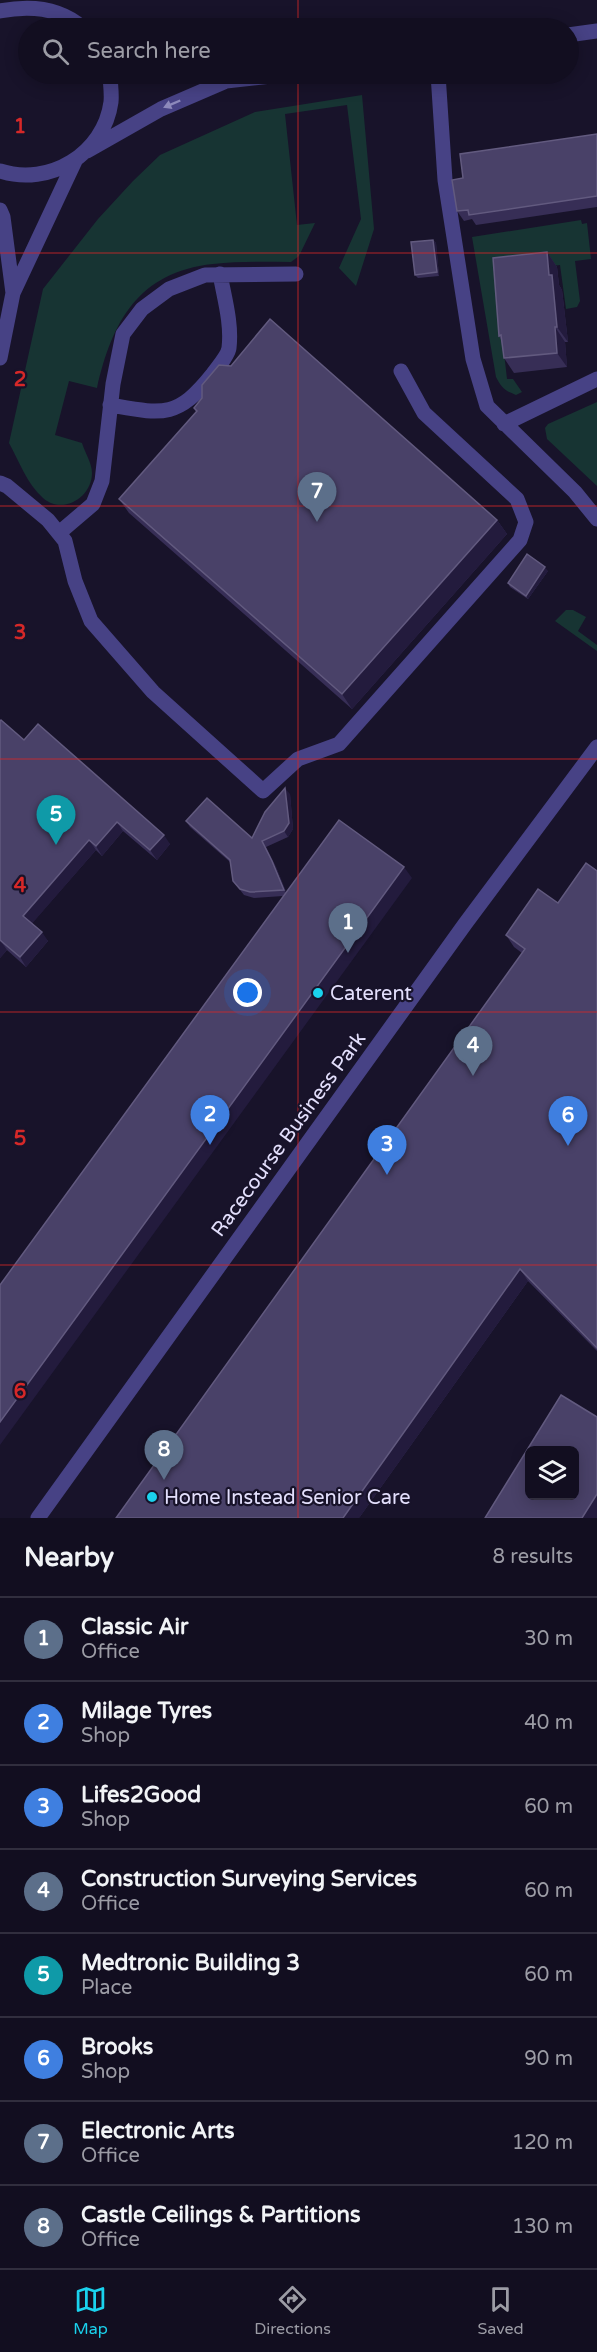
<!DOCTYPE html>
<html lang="en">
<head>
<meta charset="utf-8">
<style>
	body { margin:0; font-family:"Varela Round",sans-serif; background:#1f1c2d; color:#f1f3f6 }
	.controls { position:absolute; right:18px; bottom:18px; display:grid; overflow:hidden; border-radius:9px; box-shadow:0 3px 15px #0003 }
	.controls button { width:54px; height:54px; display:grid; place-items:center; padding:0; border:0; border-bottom:2px solid #312e3e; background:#120e20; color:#f1f3f6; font:30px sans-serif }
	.you { position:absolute; left:248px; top:993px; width:21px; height:21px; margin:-15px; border:4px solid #fff; border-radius:50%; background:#1a73e8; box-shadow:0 0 0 9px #1a73e833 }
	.badge { display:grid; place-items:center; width:39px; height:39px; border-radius:50%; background:#1ad2ed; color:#fff; font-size:20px; font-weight:700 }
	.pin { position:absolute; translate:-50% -50px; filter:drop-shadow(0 2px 3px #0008) }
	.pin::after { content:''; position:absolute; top:32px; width:21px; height:18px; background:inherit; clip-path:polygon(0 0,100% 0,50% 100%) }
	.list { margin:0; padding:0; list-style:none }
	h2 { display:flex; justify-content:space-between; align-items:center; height:78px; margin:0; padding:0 24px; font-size:26px }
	h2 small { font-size:20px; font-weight:400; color:#9c9ca5 }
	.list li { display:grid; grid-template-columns:39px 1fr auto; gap:18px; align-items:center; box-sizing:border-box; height:84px; padding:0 24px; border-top:2px solid #312e3e }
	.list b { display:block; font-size:22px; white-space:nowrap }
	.list p { margin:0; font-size:20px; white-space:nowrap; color:#9c9ca5 }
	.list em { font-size:20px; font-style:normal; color:#9c9ca5 }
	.icon { flex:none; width:33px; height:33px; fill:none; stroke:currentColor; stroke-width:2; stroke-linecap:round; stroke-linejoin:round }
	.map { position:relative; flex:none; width:597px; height:1518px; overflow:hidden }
	.search { position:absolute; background:#120e20; box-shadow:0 3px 15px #0003; left:18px; right:18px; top:18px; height:66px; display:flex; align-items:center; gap:15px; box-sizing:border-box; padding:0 21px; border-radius:33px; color:#9c9ca5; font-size:22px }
	.sheet { height:750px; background:#120e20 }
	nav { display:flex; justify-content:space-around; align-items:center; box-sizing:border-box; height:84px; border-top:2px solid #312e3e; background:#120e20; font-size:16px; color:#9c9ca5 }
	nav a { display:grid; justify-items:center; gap:3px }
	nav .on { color:#1ad2ed }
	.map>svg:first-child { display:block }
</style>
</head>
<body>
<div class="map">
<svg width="597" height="1518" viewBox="0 0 597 1518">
	<rect width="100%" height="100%" fill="#18132a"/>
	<path fill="#173433" d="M362 95 374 229 356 286 339 268 361 219 347 105 285 114 297 225 315 223 299 256 291 262C265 262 239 261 213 264 138 272 112 322 97 388L69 381 55 435 82 443C85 453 92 463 92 473 92 498 62 515 43 498 27 484 19 461 9 443L43 289 98 219 133 181 160 155 255 112Z
		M581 220 582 224 587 223 591 259 575 261 580 301 577 307 566 309 560 265 495 273 507 379H513L522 392 516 395C505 391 501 387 496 377L472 237Z
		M597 402V486L547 439 545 428 548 424Z
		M566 610H573L586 617 578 631 597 645V651L555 621Z"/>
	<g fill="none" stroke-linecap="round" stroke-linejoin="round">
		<path stroke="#474285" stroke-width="15" d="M0 11C30 5 59 7 83 28
			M568 35 597 31
			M205 74 226 81
			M438 74 445 180 473 359 487 406 575 492 597 519
			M87 151 161 109 226 81 289 74
			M0 171C49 187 104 154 111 102 112 93 110 82 110 74
			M0 210 3 217 13 293
			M0 358 13 293 75 161
			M110 405C162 414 177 419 212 375 217 368 228 356 229 348 232 323 224 297 220 274
			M504 424 597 379
			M0 483 7 486 48 520 65 541 75 581 91 621 153 692 263 791 298 759 339 744 520 540 526 522 517 499 424 413 401 371
			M59 533 93 504 102 481 113 384 123 334 142 309 169 289 205 275 296 274
			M38 1518 465 924 597 747"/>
	</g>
	<path fill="#372e56" d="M597 134V207L476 225 472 219 464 221 457 211 463 178Z
		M433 240 436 243 439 276 418 278 415 275Z
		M547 252 557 267 559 285 562 290 568 342H565L567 367 514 373 504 358 501 340 499 336Z
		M194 408 497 520 507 534 352 709 129 513 119 499 196 412Z
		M548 571 528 599 510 587 508 583Z
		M0 721 24 740 170 844 157 860 123 831 102 856 96 850 32 923 48 941 26 967 7 950 0 958Z
		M290 794 293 829 288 837 266 847 276 867 286 892 412 878 283 896 254 898 244 895 233 881 230 862 190 827 186 821 252 838Z
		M597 871V1351L528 1281 359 1518 522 953 514 947 506 935 558 903Z"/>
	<path fill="#231b3d" d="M433 240 436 243 439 276 437 272Z
		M547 252 557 267 559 285 562 290 568 342 557 327 549 275Z
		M555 327 565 342 567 367 557 353Z
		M497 520 507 534 352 709 342 694Z
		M545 567 548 571 528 599 526 596Z
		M285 788 290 794 293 829 288 837 284 831Z
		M117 822 123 831 102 856 96 846Z
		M164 835 170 844 157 860 150 850Z
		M89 840 96 850 30 926 23 916Z
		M262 841 276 867 288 896 284 890Z
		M404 867 412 878 0 1445V1422Z
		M42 932 48 941 26 967 20 957Z
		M0 940 7 950 0 958Z
		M520 1269 528 1281 359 1518H343Z
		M597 1494V1518H582Z"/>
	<path fill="#494168" stroke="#625a7f" stroke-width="1.5" fill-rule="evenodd" d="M597 134V196L469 215 468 210 457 211 452 180 463 178 460 154Z
		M433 240 437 272 415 275 411 242Z
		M547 252 549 275H552L557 327H555L557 353 504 358 501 335 499 336 493 258Z
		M270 319 497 520 342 694 119 499 197 411 194 408 202 398V385L219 365 231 366Z
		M527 554 545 567 526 596 508 583Z
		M1 720 24 740 38 724 164 835 150 850 117 822 96 846 89 840 23 916 42 932 20 957 0 940V721Z
		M285 788 289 823 284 831 262 841 272 861 284 890 250 892 240 889 233 881 230 860 186 821 207 798 252 838 265 812Z
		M339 820 404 867 0 1422V1285Z
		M586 863 597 871V1348L520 1269 343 1518H116L525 949 506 935 538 889 558 903Z
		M561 1395 597 1417V1494L582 1518H485ZM530 1450H574V1496H530Z"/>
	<defs><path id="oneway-solid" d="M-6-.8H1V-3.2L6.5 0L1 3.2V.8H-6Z" transform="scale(1.5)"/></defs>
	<use fill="#8d89bb" href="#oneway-solid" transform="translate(172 104) rotate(157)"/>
	<path fill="none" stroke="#d62828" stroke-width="1.5" stroke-opacity="0.55" d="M298 0V28M298 74V1518M0 253H597M0 506H597M0 759H597M0 1012H597M0 1265H597"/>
	<g fill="#1ad2ed" stroke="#18132a" stroke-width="2">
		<circle cx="318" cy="993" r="6"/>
		<circle cx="152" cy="1497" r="6"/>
	</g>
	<g text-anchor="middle" stroke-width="4.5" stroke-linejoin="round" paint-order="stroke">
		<g font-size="20" fill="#e3dffc" stroke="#18132a" text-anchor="start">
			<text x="330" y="1000">Caterent</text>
			<text x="164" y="1504">Home Instead Senior Care</text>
		</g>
		<g font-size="20" fill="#e3dffc" stroke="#18132a">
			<text transform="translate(288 1134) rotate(-54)" y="7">Racecourse Business Park</text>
		</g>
	</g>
	<g font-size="20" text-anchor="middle" font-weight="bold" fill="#d62828" stroke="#18132a" stroke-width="4.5" stroke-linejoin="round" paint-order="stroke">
		<text x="20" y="133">1</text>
		<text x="20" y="386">2</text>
		<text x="20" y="639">3</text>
		<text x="20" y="892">4</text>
		<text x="20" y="1145">5</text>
		<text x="20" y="1398">6</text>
	</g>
</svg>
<div class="controls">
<button><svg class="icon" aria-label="layers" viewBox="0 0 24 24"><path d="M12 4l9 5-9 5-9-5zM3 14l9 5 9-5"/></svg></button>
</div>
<div class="you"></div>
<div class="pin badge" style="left:348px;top:953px;background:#5c6f8a">1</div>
<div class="pin badge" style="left:210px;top:1145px;background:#3f7fe0">2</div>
<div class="pin badge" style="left:387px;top:1175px;background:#3f7fe0">3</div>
<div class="pin badge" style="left:473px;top:1076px;background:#5c6f8a">4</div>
<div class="pin badge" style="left:56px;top:845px;background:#0f9aa8">5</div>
<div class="pin badge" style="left:568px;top:1146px;background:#3f7fe0">6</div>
<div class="pin badge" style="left:317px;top:522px;background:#5c6f8a">7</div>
<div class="pin badge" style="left:164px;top:1480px;background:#5c6f8a">8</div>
<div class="search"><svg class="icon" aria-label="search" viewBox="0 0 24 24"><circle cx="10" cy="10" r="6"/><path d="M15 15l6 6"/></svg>Search here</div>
</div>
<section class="sheet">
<h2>Nearby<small>8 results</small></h2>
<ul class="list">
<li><span class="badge" style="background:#5c6f8a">1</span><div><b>Classic Air</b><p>Office</p></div><em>30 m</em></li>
<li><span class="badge" style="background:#3f7fe0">2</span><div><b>Milage Tyres</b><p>Shop</p></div><em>40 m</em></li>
<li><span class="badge" style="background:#3f7fe0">3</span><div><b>Lifes2Good</b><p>Shop</p></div><em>60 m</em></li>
<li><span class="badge" style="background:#5c6f8a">4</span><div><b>Construction Surveying Services</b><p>Office</p></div><em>60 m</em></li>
<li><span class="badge" style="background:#0f9aa8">5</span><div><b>Medtronic Building 3</b><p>Place</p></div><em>60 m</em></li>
<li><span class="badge" style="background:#3f7fe0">6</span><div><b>Brooks</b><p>Shop</p></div><em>90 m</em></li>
<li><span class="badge" style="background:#5c6f8a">7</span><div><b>Electronic Arts</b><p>Office</p></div><em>120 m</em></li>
<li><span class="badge" style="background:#5c6f8a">8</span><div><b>Castle Ceilings &amp; Partitions</b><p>Office</p></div><em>130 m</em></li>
</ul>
</section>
<nav>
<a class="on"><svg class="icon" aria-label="map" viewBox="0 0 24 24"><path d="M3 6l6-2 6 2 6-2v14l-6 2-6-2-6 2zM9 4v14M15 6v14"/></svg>Map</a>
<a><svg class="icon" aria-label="directions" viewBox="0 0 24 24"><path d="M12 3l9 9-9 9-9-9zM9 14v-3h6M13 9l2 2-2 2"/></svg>Directions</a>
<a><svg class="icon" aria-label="saved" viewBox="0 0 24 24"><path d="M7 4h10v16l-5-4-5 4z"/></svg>Saved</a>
</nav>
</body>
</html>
